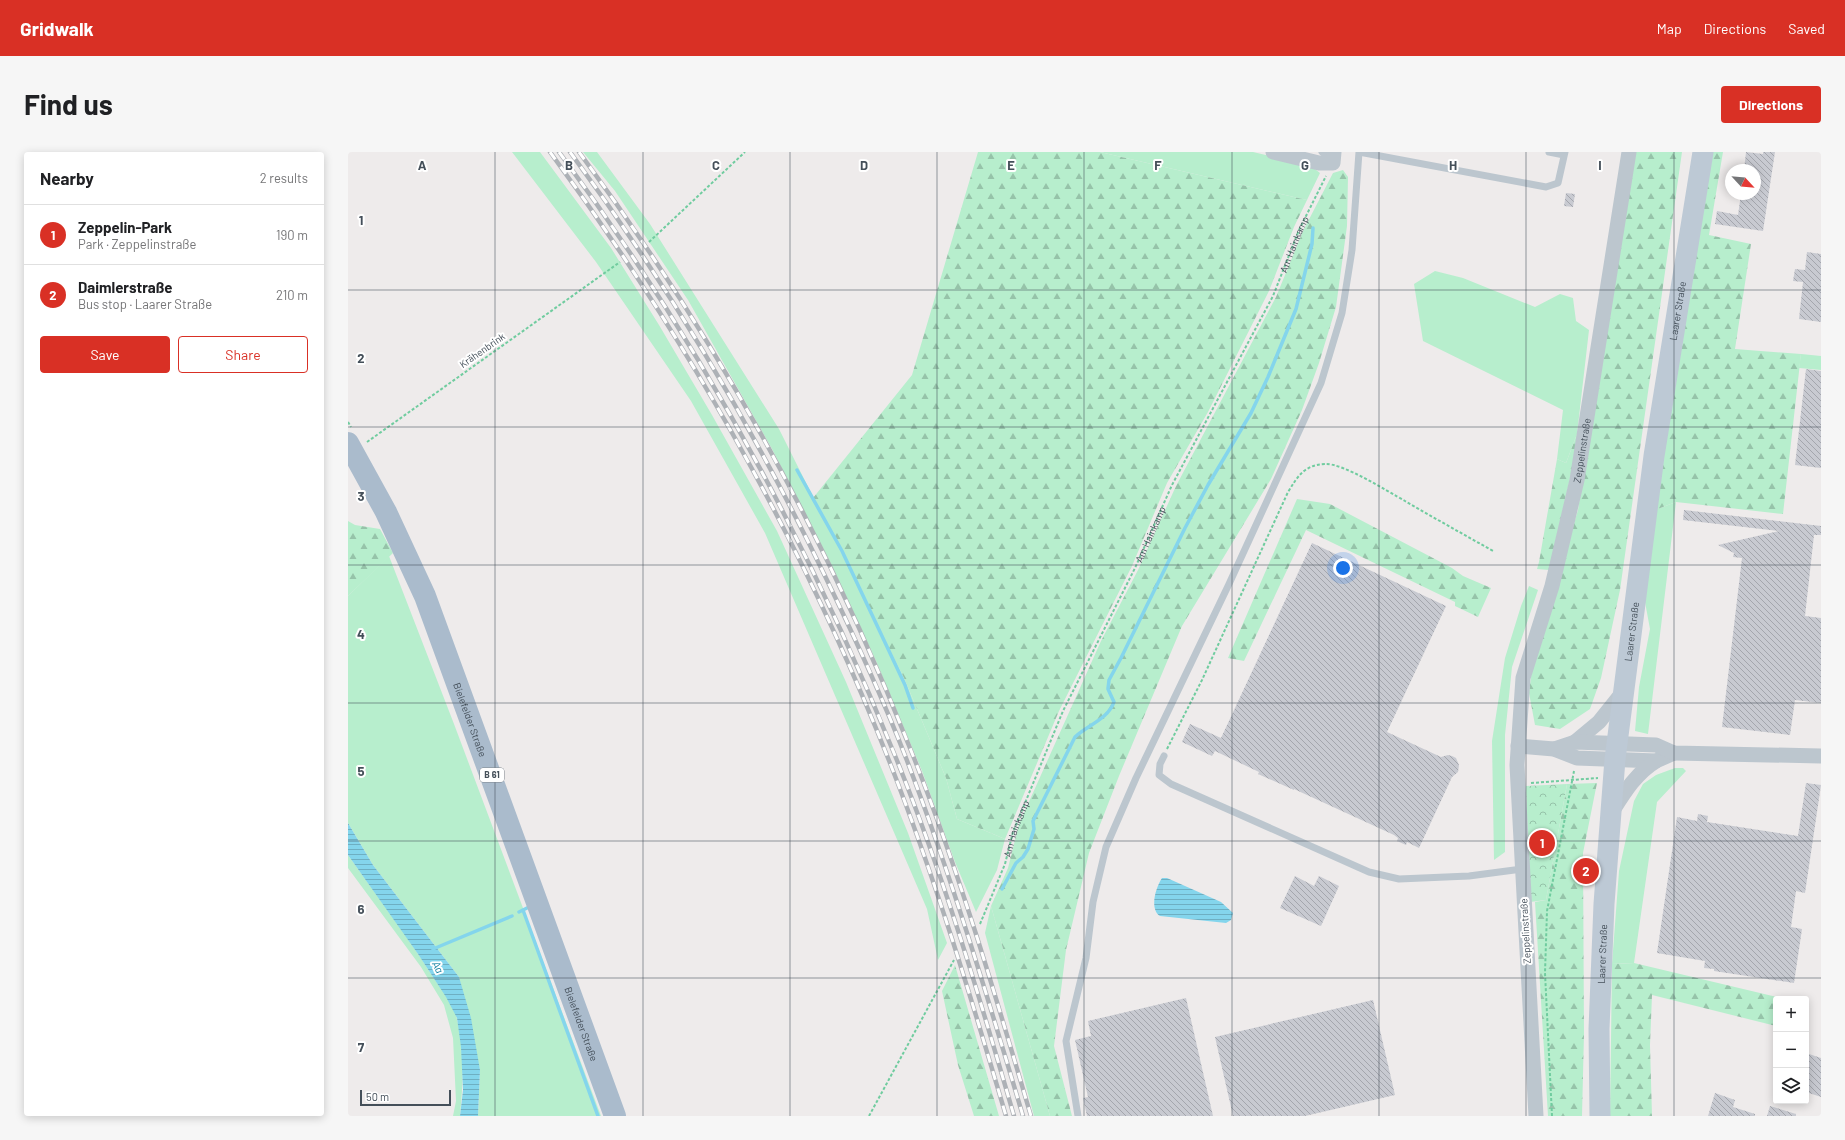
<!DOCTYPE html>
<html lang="en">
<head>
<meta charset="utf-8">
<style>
	body { margin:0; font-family:Barlow,sans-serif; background:#f6f6f6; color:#202124 }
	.controls { position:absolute; right:12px; bottom:12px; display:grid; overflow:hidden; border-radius:4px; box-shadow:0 2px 10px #0003 }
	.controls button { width:36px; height:36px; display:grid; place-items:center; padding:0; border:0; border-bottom:1px solid #e0e0e0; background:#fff; color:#202124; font:20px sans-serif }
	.compass { position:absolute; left:1377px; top:12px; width:36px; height:36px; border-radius:50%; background:#fff; box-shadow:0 2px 10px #0003; rotate:116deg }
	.scale { position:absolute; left:12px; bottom:10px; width:91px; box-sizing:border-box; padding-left:4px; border:2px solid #444f59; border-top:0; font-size:11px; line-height:14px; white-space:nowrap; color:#444f59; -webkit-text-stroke:3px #fff; paint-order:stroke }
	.you { position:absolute; left:995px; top:416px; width:14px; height:14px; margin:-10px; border:3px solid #fff; border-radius:50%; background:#1a73e8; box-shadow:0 0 0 6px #1a73e833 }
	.badge { display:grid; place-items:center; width:26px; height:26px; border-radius:50%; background:#d93025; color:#fff; font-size:13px; font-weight:700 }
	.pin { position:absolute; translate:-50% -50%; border:2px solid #fff; box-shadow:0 1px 4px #0006 }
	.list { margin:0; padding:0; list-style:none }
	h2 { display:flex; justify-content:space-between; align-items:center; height:52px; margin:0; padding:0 16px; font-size:17px }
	h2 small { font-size:13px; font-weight:400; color:#757577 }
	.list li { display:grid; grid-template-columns:26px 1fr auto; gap:12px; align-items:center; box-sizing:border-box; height:60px; padding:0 16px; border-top:1px solid #e0e0e0 }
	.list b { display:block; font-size:15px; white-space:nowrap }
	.list p { margin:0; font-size:13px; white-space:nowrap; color:#757577 }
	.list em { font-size:13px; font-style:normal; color:#757577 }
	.actions { display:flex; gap:8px; padding:12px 16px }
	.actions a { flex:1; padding:9px 0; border:1px solid #d93025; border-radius:4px; text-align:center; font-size:14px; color:#d93025 }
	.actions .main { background:#d93025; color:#fff }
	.icon { flex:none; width:22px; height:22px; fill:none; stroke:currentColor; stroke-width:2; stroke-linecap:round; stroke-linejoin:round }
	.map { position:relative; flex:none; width:1473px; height:964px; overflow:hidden; border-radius:4px }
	header { display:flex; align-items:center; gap:24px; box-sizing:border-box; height:56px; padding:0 20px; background:#d93025; color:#fff }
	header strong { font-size:19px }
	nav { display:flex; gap:22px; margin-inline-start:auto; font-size:14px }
	.intro { display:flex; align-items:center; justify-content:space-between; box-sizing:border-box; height:96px; padding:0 24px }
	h1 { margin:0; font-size:28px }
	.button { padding:10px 18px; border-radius:4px; background:#d93025; color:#fff; font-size:14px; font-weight:700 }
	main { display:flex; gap:24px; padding:0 24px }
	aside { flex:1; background:#fff; border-radius:4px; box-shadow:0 2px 10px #0003 }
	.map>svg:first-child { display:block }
</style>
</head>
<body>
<header>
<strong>Gridwalk</strong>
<nav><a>Map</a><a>Directions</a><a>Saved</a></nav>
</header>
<div class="intro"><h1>Find us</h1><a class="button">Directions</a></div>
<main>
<aside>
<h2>Nearby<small>2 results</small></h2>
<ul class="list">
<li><span class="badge">1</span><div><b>Zeppelin-Park</b><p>Park · Zeppelinstraße</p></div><em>190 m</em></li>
<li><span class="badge">2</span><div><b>Daimlerstraße</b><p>Bus stop · Laarer Straße</p></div><em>210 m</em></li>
</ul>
<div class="actions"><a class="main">Save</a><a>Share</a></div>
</aside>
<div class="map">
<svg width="1473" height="964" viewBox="0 0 1473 964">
	<defs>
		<pattern id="forest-firs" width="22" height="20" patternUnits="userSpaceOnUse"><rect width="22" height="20" fill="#b7eecd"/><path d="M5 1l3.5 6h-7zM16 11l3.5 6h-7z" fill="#96c3a9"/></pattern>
		<pattern id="park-crowns" width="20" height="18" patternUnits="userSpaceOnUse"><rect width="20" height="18" fill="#b7eecd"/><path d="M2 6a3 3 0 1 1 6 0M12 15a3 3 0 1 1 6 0" fill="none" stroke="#96c3a9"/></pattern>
		<pattern id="water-rules" width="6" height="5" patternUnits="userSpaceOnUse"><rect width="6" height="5" fill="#84d5ec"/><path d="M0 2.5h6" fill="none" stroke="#6eafc2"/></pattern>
		<pattern id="building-back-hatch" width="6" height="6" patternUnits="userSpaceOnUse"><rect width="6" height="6" fill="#c8cad1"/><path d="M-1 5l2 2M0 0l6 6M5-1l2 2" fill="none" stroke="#a4a6ad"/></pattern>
	</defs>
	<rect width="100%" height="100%" fill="#eeebeb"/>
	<path fill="#b7eecd" d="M164 0H192L263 96 311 173 364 263 429 379 498 530 560 681 599 791 590 808 579 757 417 381 343 249 248 110Z
		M235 0H249L302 72 431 277 556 526 598 626 609 667 657 687 649 718 628 760 607 710 574 619 528 509 485 416 424 297 340 148 267 39Z
		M752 0H905L963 14 972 21 959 48Z
		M1087 119 1115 126 1187 155 1212 142 1225 146 1228 169 1241 178 1229 282 1218 311 1209 307 1215 258 1075 189 1066 132Z
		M1453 202 1473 204V218L1451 216Z
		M1328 350 1300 582 1287 579 1291 535 1302 477 1297 450 1307 358Z
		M41 404 106 572 253 964H130L132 918 111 825 25 713 0 671V444Z
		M1181 434 1190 438 1164 515 1157 583V700L1146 708 1144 589 1157 506 1173 454Z
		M1327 616H1335L1338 619 1309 650 1286 811 1264 812 1271 719 1286 649 1295 632 1308 623Z
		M0 703C29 744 59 783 85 825 94 838 106 852 109 867 117 899 115 932 112 964H105L108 949 105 886 96 853 73 815 0 716Z
		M643 754 702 964H686L637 781Z"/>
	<path fill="url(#forest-firs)" d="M630 0H752L959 48 946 75 921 139 860 260 819 331 784 414 711 559 657 687 609 667 598 626 556 526 465 346 564 223Z
		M1286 0H1334L1272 438 1253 526 1242 557 1212 577 1187 573 1181 541 1185 509 1230 358Z
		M1363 0H1375L1361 83 1403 92 1387 197 1453 202 1435 362 1328 350 1307 358Z
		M995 18 1000 25 999 74 988 155 971 211 954 258 923 327 834 474 771 624 741 701 718 798 706 894 724 964H702L643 754 660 716 671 672 753 489 790 418 828 334 928 145 955 79 985 21Z
		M1229 282 1232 283 1201 418 1189 417 1191 410 1209 307 1218 311Z
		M949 347 982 352 1104 416 1115 424 1143 436 1130 465 1107 454V450L958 378 896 509 880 506Z
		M0 369 7 373 32 377 45 401 0 444Z
		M1249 631 1235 701 1236 882 1234 964H1200L1187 750 1198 748 1219 632Z
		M1286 811 1437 847H1428V874L1304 843 1302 893 1304 964H1262L1264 812Z
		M607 813 651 964H626L610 913 594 839Z"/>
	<path fill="url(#park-crowns)" d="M1219 632 1198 748 1182 750 1178 634Z"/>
	<path fill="url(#water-rules)" d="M0 671 25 713 111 825 123 866 132 918 130 964H112L115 938 113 895 109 866 98 845 70 802 0 703Z
		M814 726H819L873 750 885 761 883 768 878 771 812 764C801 757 808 735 814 726Z"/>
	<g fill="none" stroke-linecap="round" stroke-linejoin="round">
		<path stroke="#84d5ec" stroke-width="3.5" d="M449 318 494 399 557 533 565 556
			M654 737 668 711 675 705 680 697 686 677 685 669 727 585C740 573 760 567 766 550L760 537 761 528 773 506 837 376 860 333 903 261 920 225 948 157 964 92 965 76
			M175 758 250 964
			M171 760 181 755
			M85 797 164 764"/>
	</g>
	<path fill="url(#building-back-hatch)" d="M1398 0 1415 2V0H1427L1415 79 1367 72 1369 59 1390 63 1393 42H1407V18H1396Z
		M1218 41 1227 42 1225 55 1216 54Z
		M1459 100 1473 102V170L1451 167 1455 130 1445 129 1447 117 1457 118Z
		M1458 217 1473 219V316L1447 313Z
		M1336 358 1473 374V383H1466L1457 464 1473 466V551L1447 548 1442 583 1374 575 1394 406 1385 405 1386 401 1370 393 1431 379 1335 368Z
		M964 391 1098 454 1039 580 1093 605 1100 603 1104 604 1108 606 1111 613 1110 620 1104 625 1071 696 1059 690 1058 693 1049 689 1050 686 1046 683 946 637V638L910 622 911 620 867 599 864 604 834 590 842 572 873 586Z
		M1458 631 1473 633 1457 741 1448 739 1443 775 1454 777 1446 831 1366 819V817L1356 816 1357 809 1309 801 1329 665 1349 669 1350 662 1360 664 1359 670 1450 684Z
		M947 724 966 734 971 724 991 734 973 774 932 756Z
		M838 846 865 964H739L735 946 740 945 727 888 743 884 740 869Z
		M1025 848 1047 943 957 964H885L867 885Z
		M1458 901 1473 906V945L1458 940Z
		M1367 941 1387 948 1385 955 1407 962V964H1360Z
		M1422 954 1448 962V964H1419Z"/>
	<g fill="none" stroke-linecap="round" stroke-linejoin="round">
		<g stroke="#70cc9f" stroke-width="2" stroke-dasharray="3 2" stroke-linecap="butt">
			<path d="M301 90 397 0"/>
			<path d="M0 270 3 275"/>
			<path d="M19 290 272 110"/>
			<path d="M819 597 854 528 940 340C950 324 956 313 977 312 995 311 1039 339 1057 349 1086 366 1115 382 1145 399"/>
			<path d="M1183 631 1250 626"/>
			<path id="s1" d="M632 772 657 712 665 680 715 559 787 416 824 333 925 144 951 78 978 24"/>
			<path d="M521 964 606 808"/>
			<path d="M1204 964 1197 821 1199 759 1226 619"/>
		</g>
		<path stroke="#bcc6ce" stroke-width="7" d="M974 0 984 9
			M1011 0 1198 35 1210 31 1217 0
			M1201 0 1216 3
			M816 604 812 612 811 623 823 632 1021 720 1051 727 1121 724 1174 717
			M730 964 718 889 738 806 745 750 758 695 788 626 881 432 973 231 994 161 1004 98 1011 0"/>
		<g stroke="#bcc6ce" stroke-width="15">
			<path d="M925 0 971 11H985L986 0"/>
			<path d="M1227 590 1251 570 1275 540"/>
			<path d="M1170 594 1206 597 1229 606 1308 609 1326 601"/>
			<path d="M1206 597 1227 590 1308 593 1326 601 1473 604"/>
			<path d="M1264 660C1276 641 1288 621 1308 609"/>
			<path id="s2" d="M1188 964 1170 632 1169 613 1175 526 1204 434 1229 328 1281 0"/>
		</g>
		<path stroke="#bdc9d5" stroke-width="21" id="s3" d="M1252 964 1251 877 1256 752 1267 607 1306 304 1355 0"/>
		<path stroke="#abc" stroke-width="22" id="s4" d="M0 291 38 360 77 444 267 964"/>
		<g stroke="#adb1b6" stroke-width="4.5">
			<path id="rail" d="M202 0C340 188 456 393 542 611 587 726 623 845 658 964
				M211 0C349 186 461 391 548 606 595 722 631 843 666 964
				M222 0C320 133 405 275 477 424 506 484 534 544 558 606 603 723 639 843 675 964
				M231 0C367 184 480 388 564 601 611 719 647 842 683 964"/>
		</g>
		<use href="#rail" stroke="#fff" stroke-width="3" stroke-dasharray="9" stroke-linecap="butt"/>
	</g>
	<path fill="none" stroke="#444f59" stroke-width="1" stroke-opacity="0.55" d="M147 0V964M295 0V964M442 0V964M589 0V964M736 0V964M884 0V964M1031 0V964M1178 0V964M1326 0V964M0 138H1473M0 275H1473M0 413H1473M0 551H1473M0 689H1473M0 826H1473"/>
	<g text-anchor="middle" stroke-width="4" stroke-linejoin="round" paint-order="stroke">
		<rect fill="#fff" stroke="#7c848b" stroke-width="1" x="132" y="616" width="24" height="14" rx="3"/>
		<g font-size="9" font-weight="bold" fill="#444f59">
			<text x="144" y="626">B 61</text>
		</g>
		<g font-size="10" fill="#444f59" stroke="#fff">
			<text dy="4" stroke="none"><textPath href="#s1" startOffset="750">Am Hainkamp</textPath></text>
			<text dy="4" stroke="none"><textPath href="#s3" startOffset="810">Laarer Straße</textPath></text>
			<text transform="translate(134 198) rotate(-35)" y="4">Krähenbrink</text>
			<text dy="4" stroke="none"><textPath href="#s2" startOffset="674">Zeppelinstraße</textPath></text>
			<text dy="4" stroke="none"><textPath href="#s1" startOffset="426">Am Hainkamp</textPath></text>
			<text dy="4" stroke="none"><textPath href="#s3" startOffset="486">Laarer Straße</textPath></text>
			<text dy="4" stroke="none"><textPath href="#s4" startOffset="303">Bielefelder Straße</textPath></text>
			<text dy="4" stroke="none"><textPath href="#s1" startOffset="102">Am Hainkamp</textPath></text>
			<text transform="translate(1177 779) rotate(-93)" y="4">Zeppelinstraße</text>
			<text dy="4" stroke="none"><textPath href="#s3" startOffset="162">Laarer Straße</textPath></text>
			<text dy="4" stroke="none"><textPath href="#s4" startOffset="627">Bielefelder Straße</textPath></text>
		</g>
		<g font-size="11" font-style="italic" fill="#0a7d9e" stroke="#fff">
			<text transform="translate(90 815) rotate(63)" y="4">Aa</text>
		</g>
	</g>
	<g font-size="13" text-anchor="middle" font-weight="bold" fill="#444f59" stroke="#fff" stroke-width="4" stroke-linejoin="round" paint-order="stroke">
		<text x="74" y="18">A</text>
		<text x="221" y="18">B</text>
		<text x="368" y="18">C</text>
		<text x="516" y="18">D</text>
		<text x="663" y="18">E</text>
		<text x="810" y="18">F</text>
		<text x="957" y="18">G</text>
		<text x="1105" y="18">H</text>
		<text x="1252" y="18">I</text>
		<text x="13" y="73">1</text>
		<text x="13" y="211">2</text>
		<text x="13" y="349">3</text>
		<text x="13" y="487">4</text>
		<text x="13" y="624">5</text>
		<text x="13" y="762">6</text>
		<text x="13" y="900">7</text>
	</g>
</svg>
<div class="controls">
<button>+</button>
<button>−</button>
<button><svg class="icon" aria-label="layers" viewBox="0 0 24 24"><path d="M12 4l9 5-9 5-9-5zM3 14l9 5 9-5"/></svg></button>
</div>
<svg class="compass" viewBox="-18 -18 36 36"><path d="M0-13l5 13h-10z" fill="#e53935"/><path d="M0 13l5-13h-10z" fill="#757577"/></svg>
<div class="scale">50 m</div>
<div class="you"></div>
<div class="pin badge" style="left:1194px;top:691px">1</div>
<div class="pin badge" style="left:1238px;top:719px">2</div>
</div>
</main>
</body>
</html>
